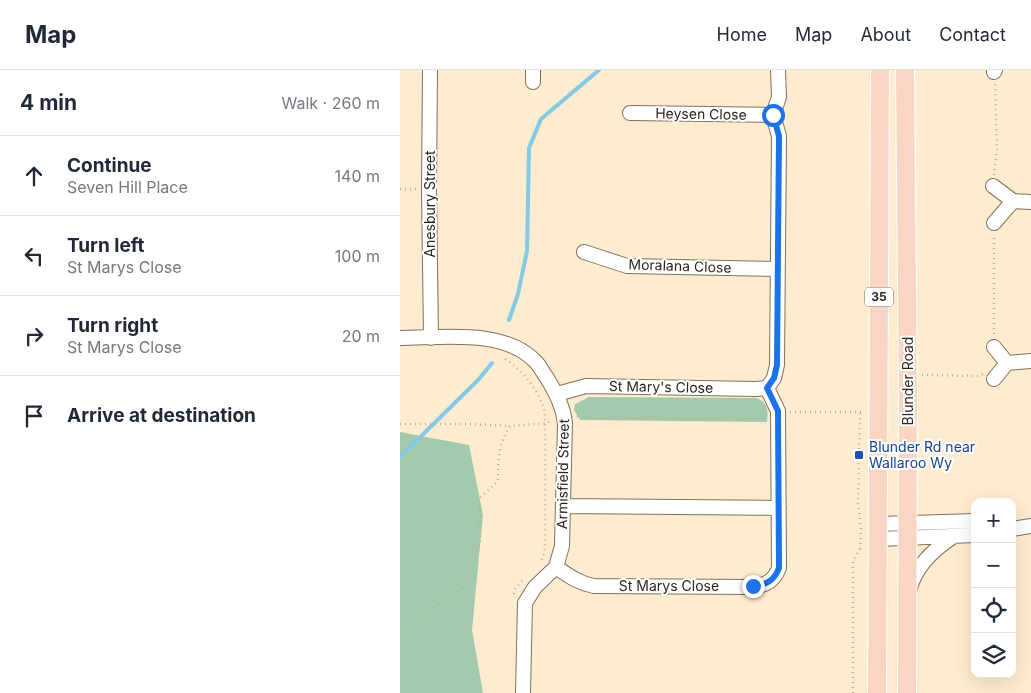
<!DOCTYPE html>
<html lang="en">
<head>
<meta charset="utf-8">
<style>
	body { margin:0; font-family:Inter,sans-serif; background:#f6f6f7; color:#1f2937 }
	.controls { position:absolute; right:15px; bottom:15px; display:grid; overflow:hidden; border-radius:10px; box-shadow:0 5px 20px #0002 }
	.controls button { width:45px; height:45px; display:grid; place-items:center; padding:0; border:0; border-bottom:1px solid #e0e1e3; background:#fff; color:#1f2937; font:25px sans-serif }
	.stop { position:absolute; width:15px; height:15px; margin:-11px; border:4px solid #1a73e8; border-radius:50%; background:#fff }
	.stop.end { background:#1a73e8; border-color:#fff; box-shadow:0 1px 5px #0008 }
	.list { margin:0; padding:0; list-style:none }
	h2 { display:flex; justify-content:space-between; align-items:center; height:65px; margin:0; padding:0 20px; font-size:21px }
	h2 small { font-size:16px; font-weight:400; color:#747a83 }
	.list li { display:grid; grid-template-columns:32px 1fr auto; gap:15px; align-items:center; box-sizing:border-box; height:80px; padding:0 20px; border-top:1px solid #e0e1e3 }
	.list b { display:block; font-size:19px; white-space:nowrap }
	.list p { margin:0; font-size:16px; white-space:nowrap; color:#747a83 }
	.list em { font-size:16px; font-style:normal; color:#747a83 }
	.icon { flex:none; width:28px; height:28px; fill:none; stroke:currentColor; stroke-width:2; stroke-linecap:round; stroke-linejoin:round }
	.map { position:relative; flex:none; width:631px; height:623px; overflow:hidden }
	header { display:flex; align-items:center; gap:30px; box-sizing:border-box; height:70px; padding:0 25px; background:#fff; border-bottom:1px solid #e0e1e3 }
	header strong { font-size:24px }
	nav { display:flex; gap:28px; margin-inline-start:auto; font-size:18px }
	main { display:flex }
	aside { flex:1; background:#fff }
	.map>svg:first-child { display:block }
</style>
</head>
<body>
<header>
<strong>Map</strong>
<nav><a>Home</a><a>Map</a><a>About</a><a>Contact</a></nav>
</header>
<main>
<aside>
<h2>4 min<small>Walk · 260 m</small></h2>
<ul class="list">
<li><svg class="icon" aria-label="ahead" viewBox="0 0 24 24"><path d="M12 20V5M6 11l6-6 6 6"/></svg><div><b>Continue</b><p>Seven Hill Place</p></div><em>140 m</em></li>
<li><svg class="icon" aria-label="left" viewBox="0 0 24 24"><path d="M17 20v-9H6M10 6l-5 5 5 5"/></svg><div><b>Turn left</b><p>St Marys Close</p></div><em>100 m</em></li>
<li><svg class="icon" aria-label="right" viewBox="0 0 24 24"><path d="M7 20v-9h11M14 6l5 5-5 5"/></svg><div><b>Turn right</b><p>St Marys Close</p></div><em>20 m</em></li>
<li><svg class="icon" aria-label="arrive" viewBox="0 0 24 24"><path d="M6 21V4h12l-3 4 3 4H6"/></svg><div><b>Arrive at destination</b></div></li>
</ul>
</aside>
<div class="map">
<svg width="631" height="623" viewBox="0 0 631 623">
	<rect width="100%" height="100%" fill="#feecd1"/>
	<path fill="#a3caad" d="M189 327 356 328C369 333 368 341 367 352L180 350 174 340 175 334Z
		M0 362 69 375 83 445 72 560 83 623H0Z"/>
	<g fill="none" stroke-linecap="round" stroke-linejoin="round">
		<path stroke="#83cae5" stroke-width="4" d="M109 250 118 224 127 181 129 78 141 49 199 0
			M0 387 79 309 92 293"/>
		<g stroke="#817159" stroke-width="16">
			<path id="minor" d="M30 0 29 119 31 268
				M133 0V12
				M594 2 595 0
				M230 43 373 45
				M593 116 613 131 594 153
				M613 131 631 132
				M184 182 227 196 377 199
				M0 268C42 268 104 258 136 292 140 296 143 303 147 308 156 323 163 336 165 353L162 476 156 497 135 517 125 533 123 623
				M594 277 607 293 594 309
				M607 293 631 291
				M367 318 374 308 377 295 379 66 373 45 379 27 378 0
				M157 324 186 316 356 319 367 318
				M163 436 379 438
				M479 454 575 451
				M612 459 631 456
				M479 469 575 465
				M156 497C169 506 178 513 194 516L353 517C366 515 374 511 379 498L378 341 367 318
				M509 522C514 497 534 479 554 466"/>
		</g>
		<g stroke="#fff" stroke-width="20">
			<path id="major" d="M505 0 508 325 507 623
				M477 623 480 0"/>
		</g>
		<path stroke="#bcae98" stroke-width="2.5" stroke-dasharray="1 4" stroke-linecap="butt" d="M594 105 597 81 595 13
			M0 119H16
			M594 264V164
			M105 289C125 302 138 320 145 342V479L141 492
			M522 305 579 306 583 304
			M390 342H464
			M177 346 182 348 366 349
			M0 354H72L110 356
			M460 479 461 458 458 433 460 342
			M114 524 115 519 123 510
			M0 560 64 517 80 472 79 429 98 411C98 391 98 373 110 356L146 353 153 350
			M453 623V492L460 479H463"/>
		<use href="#minor" stroke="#fff" stroke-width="14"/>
		<use href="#major" stroke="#f9d6c4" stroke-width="18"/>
	</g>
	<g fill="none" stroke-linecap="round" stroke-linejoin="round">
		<path stroke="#1a73e8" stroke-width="6" d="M353 516C366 515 374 511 379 498L378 341 367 318 374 308 377 295 379 66 373 45"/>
	</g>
	<rect fill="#1a4fb4" stroke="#fff" stroke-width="2" x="454" y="380" width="10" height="10" rx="2.5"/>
	<g text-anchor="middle" stroke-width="4" stroke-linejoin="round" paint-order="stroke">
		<rect fill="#fff" stroke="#6c6760" stroke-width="1" x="465" y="217.5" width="28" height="19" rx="4"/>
		<g font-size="12" font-weight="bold" fill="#2d261c">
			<text x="479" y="231">35</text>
		</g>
		<g font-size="14" fill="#2d261c" stroke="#fff">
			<text transform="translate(301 44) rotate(1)" y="5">Heysen Close</text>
			<text transform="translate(30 134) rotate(-90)" y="5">Anesbury Street</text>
			<text transform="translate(280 196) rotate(2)" y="5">Moralana Close</text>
			<text transform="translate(508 311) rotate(-90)" y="5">Blunder Road</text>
			<text transform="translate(261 317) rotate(1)" y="5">St Mary's Close</text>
			<text transform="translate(163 404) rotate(-89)" y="5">Armisfield Street</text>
			<text x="269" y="521">St Marys Close</text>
		</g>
		<g font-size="14" fill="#164399" stroke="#fff" text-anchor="start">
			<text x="469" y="382">Blunder Rd near<tspan x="469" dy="16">Wallaroo Wy</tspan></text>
		</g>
	</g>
</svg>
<div class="controls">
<button>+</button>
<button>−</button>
<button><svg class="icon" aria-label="locate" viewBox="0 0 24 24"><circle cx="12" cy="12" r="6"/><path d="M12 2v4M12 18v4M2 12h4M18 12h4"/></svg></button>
<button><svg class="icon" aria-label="layers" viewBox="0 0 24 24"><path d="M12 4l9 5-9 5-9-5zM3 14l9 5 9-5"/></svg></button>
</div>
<div class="stop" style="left:373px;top:45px"></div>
<div class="stop end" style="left:353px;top:516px"></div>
</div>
</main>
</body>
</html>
